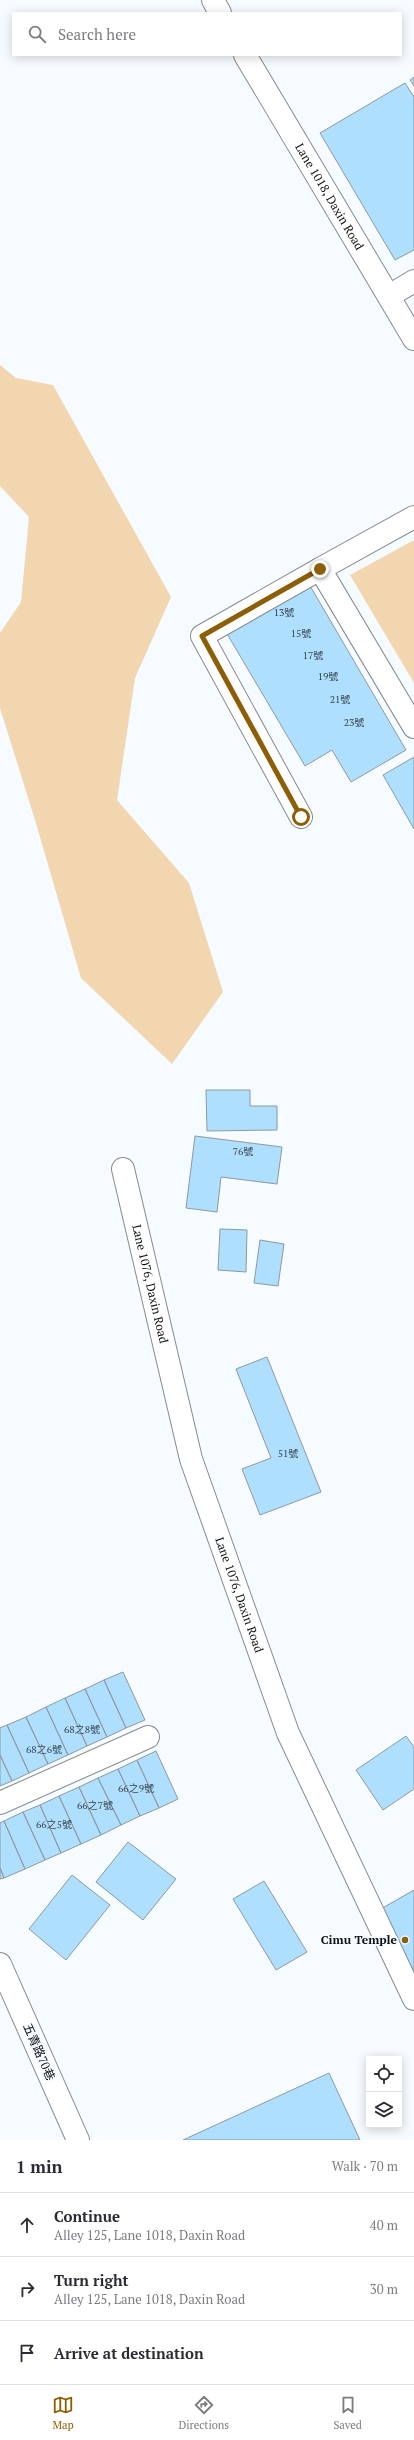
<!DOCTYPE html>
<html lang="en">
<head>
<meta charset="utf-8">
<style>
	body { margin:0; font-family:"PT Serif","Noto Sans TC",serif; background:#f7f7f7; color:#2b2b33 }
	.controls { position:absolute; right:12px; bottom:12px; display:grid; overflow:hidden; border-radius:0px; box-shadow:0 2px 10px #0003 }
	.controls button { width:36px; height:36px; display:grid; place-items:center; padding:0; border:0; border-bottom:1px solid #e1e1e2; background:#fff; color:#2b2b33; font:20px sans-serif }
	.stop { position:absolute; width:12px; height:12px; margin:-9px; border:3px solid #8c5e05; border-radius:50%; background:#fff }
	.stop.end { background:#8c5e05; border-color:#fff; box-shadow:0 1px 4px #0008 }
	.list { margin:0; padding:0; list-style:none }
	h2 { display:flex; justify-content:space-between; align-items:center; height:52px; margin:0; padding:0 16px; font-size:17px }
	h2 small { font-size:13px; font-weight:400; color:#7c7c81 }
	.list li { display:grid; grid-template-columns:26px 1fr auto; gap:12px; align-items:center; box-sizing:border-box; height:64px; padding:0 16px; border-top:1px solid #e1e1e2 }
	.list b { display:block; font-size:15px; white-space:nowrap }
	.list p { margin:0; font-size:13px; white-space:nowrap; color:#7c7c81 }
	.list em { font-size:13px; font-style:normal; color:#7c7c81 }
	.icon { flex:none; width:22px; height:22px; fill:none; stroke:currentColor; stroke-width:2; stroke-linecap:round; stroke-linejoin:round }
	.map { position:relative; flex:none; width:414px; height:2140px; overflow:hidden }
	.search { position:absolute; background:#fff; box-shadow:0 2px 10px #0003; left:12px; right:12px; top:12px; height:44px; display:flex; align-items:center; gap:10px; box-sizing:border-box; padding:0 14px; border-radius:0px; color:#7c7c81; font-size:15px }
	.sheet { height:244px; background:#fff }
	nav { display:flex; justify-content:space-around; align-items:center; box-sizing:border-box; height:56px; border-top:1px solid #e1e1e2; background:#fff; font-size:11px; color:#7c7c81 }
	nav a { display:grid; justify-items:center; gap:2px }
	nav .on { color:#8c5e05 }
	.map>svg:first-child { display:block }
</style>
</head>
<body>
<div class="map">
<svg width="414" height="2140" viewBox="0 0 414 2140">
	<rect width="100%" height="100%" fill="#f5fbfe"/>
	<path fill="#f2d6b0" d="M0 365 16 378 53 385 171 597 135 678 117 800 189 883 223 992 172 1064 81 978 35 820 0 708V633L21 602 29 517 0 486Z
		M414 540V683L350 575Z"/>
	<path fill="#aedfff" stroke="#90989e" d="M414 77V86L410 80Z
		M405 83 414 97V250L395 260 320 133Z
		M306 579 406 750 351 782 332 750 305 766 223 627Z
		M414 757V829L383 775Z
		M206 1090H250V1106H277V1130L207 1131Z
		M195 1136 282 1147 277 1184 221 1177 217 1212 186 1208Z
		M220 1229 247 1230 246 1272 218 1270Z
		M260 1240 284 1244 278 1286 254 1283Z
		M267 1357 321 1492 260 1515 242 1469 271 1458 236 1369Z
		M123 1672 145 1720 126 1728 104 1680Z
		M104 1680 126 1728 107 1737 85 1689Z
		M85 1689 107 1737 87 1746 65 1698Z
		M65 1698 87 1746 68 1755 46 1707Z
		M46 1707 68 1755 48 1764 26 1717Z
		M26 1717 48 1764 29 1773 7 1725Z
		M7 1725 29 1773 12 1781 0 1755V1728Z
		M406 1736 414 1747V1789L383 1810 356 1770Z
		M156 1751 178 1799 159 1808 137 1760Z
		M0 1755 12 1781 0 1786Z
		M137 1760 159 1808 140 1816 118 1769Z
		M118 1769 140 1816 121 1825 98 1778Z
		M98 1778 121 1825 101 1835 79 1787Z
		M79 1787 101 1835 81 1844 59 1796Z
		M59 1796 81 1844 61 1853 40 1805Z
		M40 1805 61 1853 45 1860 23 1812Z
		M23 1812 45 1860 25 1869 4 1821Z
		M4 1821 25 1869 4 1878 0 1868V1823Z
		M128 1842 176 1879 143 1920 96 1882Z
		M0 1868 4 1878 0 1879Z
		M72 1875 110 1905 66 1960 29 1929Z
		M264 1881 307 1952 276 1970 233 1899Z
		M414 1890V1971L379 1910Z
		M329 2073 360 2140H183Z"/>
	<g fill="none" stroke-linecap="round" stroke-linejoin="round">
		<g stroke="#848c91" stroke-width="24">
			<g id="minor">
				<path d="M213 0 220 13"/>
				<path id="s1" d="M245 55 414 339"/>
				<path d="M389 296 414 281"/>
				<path d="M414 517 320 569 414 727"/>
				<path d="M301 817 202 636 320 569"/>
				<path id="s2" d="M123 1169 191 1459 288 1733 414 1999"/>
				<path d="M0 1803 148 1737"/>
				<path d="M0 1964 78 2140"/>
			</g>
		</g>
		<use href="#minor" stroke="#fff" stroke-width="22"/>
	</g>
	<g fill="none" stroke-linecap="round" stroke-linejoin="round">
		<path stroke="#8c5e05" stroke-width="5" d="M301 817 202 636 320 569"/>
	</g>
	<circle fill="#8c5e05" stroke="#f5fbfe" stroke-width="1.5" cx="405" cy="1940" r="4"/>
	<g text-anchor="middle" stroke-width="4" stroke-linejoin="round" paint-order="stroke">
		<g font-size="10" fill="#37454f">
			<text x="284" y="616">13號</text>
			<text x="301" y="637">15號</text>
			<text x="313" y="659">17號</text>
			<text x="328" y="680">19號</text>
			<text x="340" y="703">21號</text>
			<text x="354" y="726">23號</text>
			<text x="243" y="1155">76號</text>
			<text x="288" y="1457">51號</text>
			<text x="82" y="1733">68之8號</text>
			<text x="44" y="1753">68之6號</text>
			<text x="136" y="1792">66之9號</text>
			<text x="95" y="1809">66之7號</text>
			<text x="54" y="1828">66之5號</text>
		</g>
		<g font-size="12" fill="#0f1214" stroke="#f5fbfe">
			<text dy="4" stroke="none"><textPath href="#s1" startOffset="165">Lane 1018, Daxin Road</textPath></text>
			<text dy="4" stroke="none"><textPath href="#s2" startOffset="118">Lane 1076, Daxin Road</textPath></text>
			<text dy="4" stroke="none"><textPath href="#s2" startOffset="442">Lane 1076, Daxin Road</textPath></text>
			<text transform="translate(39 2052) rotate(66)" y="4">五青路70巷</text>
		</g>
		<g font-size="12" font-weight="bold" fill="#0f1214" stroke="#f5fbfe" text-anchor="end">
			<text x="397" y="1944">Cimu Temple</text>
		</g>
	</g>
</svg>
<div class="controls">
<button><svg class="icon" aria-label="locate" viewBox="0 0 24 24"><circle cx="12" cy="12" r="6"/><path d="M12 2v4M12 18v4M2 12h4M18 12h4"/></svg></button>
<button><svg class="icon" aria-label="layers" viewBox="0 0 24 24"><path d="M12 4l9 5-9 5-9-5zM3 14l9 5 9-5"/></svg></button>
</div>
<div class="stop" style="left:301px;top:817px"></div>
<div class="stop end" style="left:320px;top:569px"></div>
<div class="search"><svg class="icon" aria-label="search" viewBox="0 0 24 24"><circle cx="10" cy="10" r="6"/><path d="M15 15l6 6"/></svg>Search here</div>
</div>
<section class="sheet">
<h2>1 min<small>Walk · 70 m</small></h2>
<ul class="list">
<li><svg class="icon" aria-label="ahead" viewBox="0 0 24 24"><path d="M12 20V5M6 11l6-6 6 6"/></svg><div><b>Continue</b><p>Alley 125, Lane 1018, Daxin Road</p></div><em>40 m</em></li>
<li><svg class="icon" aria-label="right" viewBox="0 0 24 24"><path d="M7 20v-9h11M14 6l5 5-5 5"/></svg><div><b>Turn right</b><p>Alley 125, Lane 1018, Daxin Road</p></div><em>30 m</em></li>
<li><svg class="icon" aria-label="arrive" viewBox="0 0 24 24"><path d="M6 21V4h12l-3 4 3 4H6"/></svg><div><b>Arrive at destination</b></div></li>
</ul>
</section>
<nav>
<a class="on"><svg class="icon" aria-label="map" viewBox="0 0 24 24"><path d="M3 6l6-2 6 2 6-2v14l-6 2-6-2-6 2zM9 4v14M15 6v14"/></svg>Map</a>
<a><svg class="icon" aria-label="directions" viewBox="0 0 24 24"><path d="M12 3l9 9-9 9-9-9zM9 14v-3h6M13 9l2 2-2 2"/></svg>Directions</a>
<a><svg class="icon" aria-label="saved" viewBox="0 0 24 24"><path d="M7 4h10v16l-5-4-5 4z"/></svg>Saved</a>
</nav>
</body>
</html>
